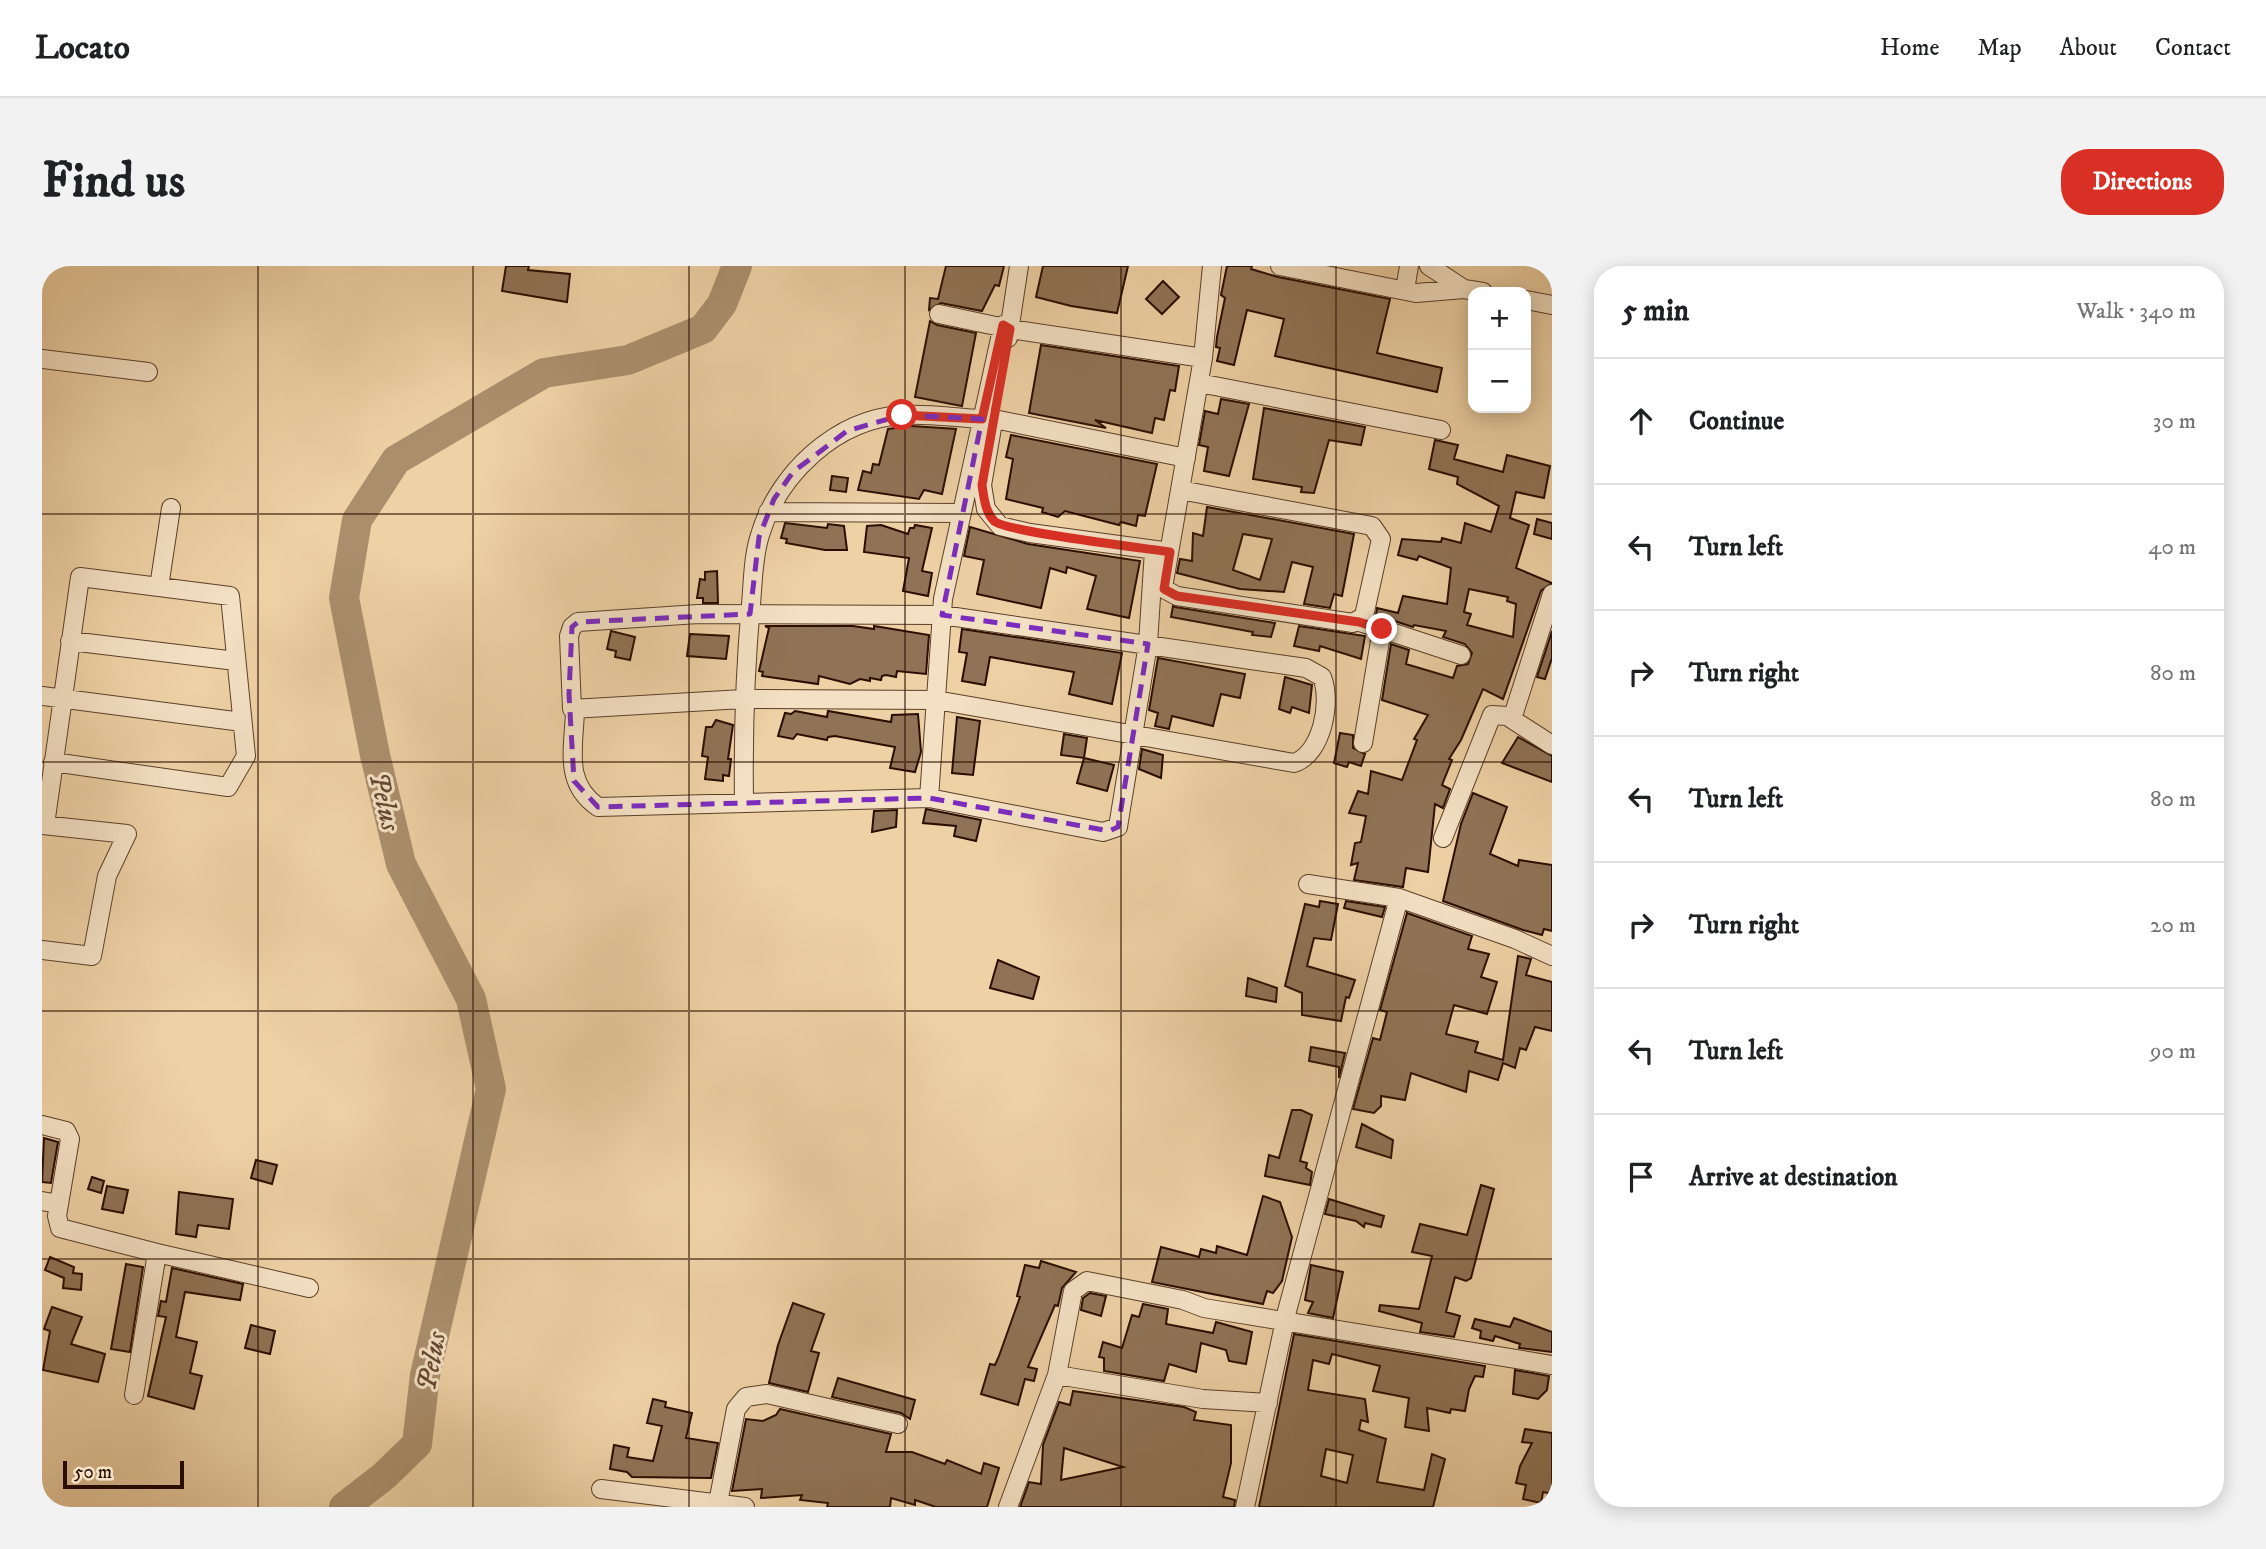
<!DOCTYPE html>
<html lang="en">
<head>
<meta charset="utf-8">
<style>
	body { margin:0; font-family:"IM FELL DW Pica",serif; background:#f2f2f2; color:#202124 }
	.controls { position:absolute; right:21px; top:21px; display:grid; overflow:hidden; border-radius:14px; box-shadow:0 4px 18px #0003 }
	.controls button { width:63px; height:63px; display:grid; place-items:center; padding:0; border:0; border-bottom:2px solid #e0e0e0; background:#fff; color:#202124; font:35px sans-serif }
	.scale { position:absolute; left:21px; bottom:18px; width:121px; box-sizing:border-box; padding-left:7px; border:4px solid #2a0e00; border-top:0; font-size:19px; line-height:24px; white-space:nowrap; color:#2a0e00; -webkit-text-stroke:5px #f4e1c4; paint-order:stroke }
	.stop { position:absolute; width:21px; height:21px; margin:-16px; border:5px solid #d93025; border-radius:50%; background:#fff }
	.stop.end { background:#d93025; border-color:#fff; box-shadow:0 2px 7px #0008 }
	.list { margin:0; padding:0; list-style:none }
	h2 { display:flex; justify-content:space-between; align-items:center; height:91px; margin:0; padding:0 28px; font-size:30px }
	h2 small { font-size:23px; font-weight:400; color:#757577 }
	.list li { display:grid; grid-template-columns:46px 1fr auto; gap:21px; align-items:center; box-sizing:border-box; height:126px; padding:0 28px; border-top:2px solid #e0e0e0 }
	.list b { display:block; font-size:26px; white-space:nowrap }
	.list em { font-size:23px; font-style:normal; color:#757577 }
	.icon { flex:none; width:38px; height:38px; fill:none; stroke:currentColor; stroke-width:2; stroke-linecap:round; stroke-linejoin:round }
	.map { position:relative; flex:none; width:1510px; height:1241px; overflow:hidden; border-radius:28px }
	header { display:flex; align-items:center; gap:42px; box-sizing:border-box; height:98px; padding:0 35px; background:#fff; border-bottom:2px solid #e0e0e0 }
	header strong { font-size:33px }
	nav { display:flex; gap:38px; margin-inline-start:auto; font-size:24px }
	.intro { display:flex; align-items:center; justify-content:space-between; box-sizing:border-box; height:168px; padding:0 42px }
	h1 { margin:0; font-size:49px }
	.button { padding:18px 32px; border-radius:28px; background:#d93025; color:#fff; font-size:24px; font-weight:700 }
	main { display:flex; gap:42px; padding:0 42px }
	aside { flex:1; background:#fff; border-radius:28px; box-shadow:0 4px 18px #0003 }
	.map>svg:first-child { display:block }
</style>
</head>
<body>
<header>
<strong>Locato</strong>
<nav><a>Home</a><a>Map</a><a>About</a><a>Contact</a></nav>
</header>
<div class="intro"><h1>Find us</h1><a class="button">Directions</a></div>
<main>
<div class="map">
<svg width="1510" height="1241" viewBox="0 0 1510 1241">
	<rect width="100%" height="100%" fill="#eed1a5"/>
	<filter id="stains"><feTurbulence type="fractalNoise" baseFrequency=".00286" numOctaves="4"/><feColorMatrix values="0 0 0 0 .2 0 0 0 0 .09 0 0 0 0 .02 0 0 0 .5 -.17"/></filter>
	<radialGradient id="worn" r=".72"><stop offset=".6" stop-color="#630" stop-opacity="0"/><stop offset="1" stop-color="#630" stop-opacity=".3"/></radialGradient>
	<g fill="none" stroke-linecap="round" stroke-linejoin="round">
		<path stroke="#ab8f6d" stroke-width="30" d="M302 1241 342 1210 375 1178 383 1109 449 823 429 733 359 598 333 489 302 332 315 254 354 194 502 107 586 94 661 63 680 38 695 0"/>
	</g>
	<path fill="#907356" stroke="#2a0e00" stroke-width="2" fill-rule="evenodd" d="M464 0H487L486 4 528 8 525 36 460 25Z
		M904 0H962L957 20 953 19 940 45 899 37 887 44 888 32 896 33Z
		M1001 0H1086L1075 47 1029 40 994 31Z
		M1185 0H1210L1209 3 1236 11 1348 33 1335 87 1400 102 1395 126 1233 90 1242 53 1205 44 1192 99 1175 95 1178 82 1174 81 1175 71 1183 32 1179 29Z
		M1121 15 1137 31 1120 48 1104 33Z
		M888 55 895 59 934 67 920 140 873 131Z
		M999 79 1137 100 1133 125 1128 124 1122 154 1113 152 1110 167 1053 154 1064 162 987 147Z
		M1179 133 1207 138 1187 210 1162 205 1166 181 1157 179 1163 145 1176 148Z
		M1222 142 1323 161 1319 179 1287 174 1272 227 1259 226 1260 221 1211 213Z
		M870 160 914 163 900 228 882 224 877 233 816 224 821 205 829 207 831 198 837 199 846 163Z
		M969 169 1115 198 1103 250 1096 249 1094 260 1079 256 1077 259 1023 245 1016 251 1000 246 1001 242 964 233 971 193 964 191Z
		M1393 174 1416 179 1412 193 1461 206 1465 189 1508 200 1502 232 1474 226 1468 252 1487 259 1474 302 1510 317 1499 325 1461 433 1441 423 1419 474 1407 493 1410 494 1400 519 1408 523 1401 542 1393 538 1386 606 1364 602 1361 621 1312 614 1316 597 1309 599 1313 577 1319 576 1324 550 1307 547 1316 525 1326 528 1329 505 1360 514 1375 474 1372 473 1386 449 1340 434 1349 378 1367 384 1364 398 1411 412 1415 400 1426 398 1430 387 1423 378 1401 371 1404 365 1372 359 1371 361 1334 349 1335 342 1356 347 1361 330 1405 338 1409 302 1377 290 1375 294 1356 289 1360 273 1399 276 1400 272 1419 277 1423 257 1449 266 1457 240 1415 218 1416 211 1387 203ZM1427 323 1466 331 1465 335 1474 338 1471 371 1425 359 1429 348 1422 346Z
		M790 210 806 212 804 226 788 224Z
		M1165 241 1312 268 1300 330 1292 328 1288 342 1262 338 1271 301 1250 296 1242 326 1198 323 1135 307 1138 293 1150 295 1151 267 1161 270ZM1201 268 1230 273 1218 314 1191 304Z
		M1495 253 1510 257V273L1492 268Z
		M743 257 785 262 786 258 802 260 805 284H783L744 277 745 273 739 272Z
		M839 259 866 268 868 262H872L873 259 890 262 880 305 890 307 886 330 861 325 867 292 822 286 825 260Z
		M928 261 986 278 1098 295 1087 352 1045 343 1054 310 1025 301 1024 307 1008 302 999 342 935 328 942 294 922 290Z
		M675 305 676 337H661V332H655L658 313 663 314V306Z
		M1131 340 1133 341 1233 357 1229 371 1210 369 1211 366 1129 351Z
		M723 360H811L832 363V360L887 369 884 408 855 405 854 411 844 409 840 410 839 414 828 412V415L818 413 808 418 777 410 776 418 720 410 721 406 717 405 727 362Z
		M1257 360 1323 370 1319 393 1278 380 1277 385 1252 380Z
		M920 363 1080 387 1070 438 1027 428 1032 406 948 391 943 419 920 415 925 387 917 386Z
		M569 365 593 371 588 394 573 391 574 385 565 383Z
		M1510 365V392L1503 413 1495 411Z
		M648 368 687 370 684 393 645 390Z
		M1116 392 1203 408 1198 432 1179 428 1171 460 1130 450 1127 463 1113 460 1116 447 1107 444Z
		M1243 411 1270 419 1267 447 1250 441 1248 447 1237 443Z
		M753 445 785 451 786 445 849 456 850 449 876 448 879 486 873 506 848 502 853 481 793 470 786 471 785 474 755 468 751 473 736 470 743 447 749 448Z
		M915 451 938 455 931 509 910 507Z
		M674 454 691 459 686 493H689L687 510 681 509V515L663 513 666 491 660 490 664 461H670Z
		M1298 467 1311 469V482L1323 488 1319 500 1307 496 1305 501 1292 497Z
		M1022 468 1045 472 1042 492 1019 489Z
		M1476 471 1510 490V516L1460 497Z
		M1100 483 1121 489 1119 512 1097 503Z
		M1042 492 1072 499 1065 525 1035 517Z
		M1431 527 1465 541 1448 588 1476 600 1477 594 1510 599V665L1502 663 1500 669 1481 664 1401 635 1419 558Z
		M884 543 939 554 934 575 912 570 914 560 881 557Z
		M855 544 854 561 830 566 832 545Z
		M1278 635 1296 638 1289 674 1272 672 1265 700 1313 714 1307 732 1304 731 1299 755 1260 749V727L1243 720 1263 638 1277 641Z
		M1304 635 1343 641 1340 651 1302 642Z
		M1365 647 1430 670 1426 683 1447 688 1439 711 1455 716 1445 748 1412 739 1404 768 1436 776 1433 786 1461 794 1476 690 1489 693 1484 709 1510 716V765L1493 761 1484 784 1478 782 1473 802 1461 797 1456 814 1427 805 1424 826 1369 807 1363 834 1339 830V840L1332 847 1311 843 1331 772 1338 774 1345 746 1338 744Z
		M956 694 997 711 991 733 948 722Z
		M1206 712 1235 722 1234 736 1204 730Z
		M1269 781 1303 787 1297 812V801L1267 795Z
		M1250 844H1259L1270 849 1258 895 1265 897 1264 902 1270 906 1268 919 1223 910 1227 889 1237 892Z
		M1320 858 1351 874 1349 892 1314 881Z
		M2 872 16 876 9 917 0 916Z
		M214 894 235 899 230 918 209 912Z
		M50 911 62 915 59 927 46 923Z
		M1439 919 1452 923 1429 1012 1424 1015 1413 1011 1404 1046 1418 1050 1412 1071 1378 1066 1380 1057 1337 1045 1338 1039 1377 1043 1390 990 1370 986 1378 958 1425 969Z
		M65 920 86 924 81 947 60 943Z
		M137 926 191 933 187 963 156 959 154 971 134 968Z
		M1221 930 1238 936 1250 971 1240 1015 1231 1027 1225 1025 1221 1038 1110 1016 1119 981 1157 991 1159 983 1174 987 1175 980 1205 989Z
		M1287 933 1342 950 1339 961 1323 957 1322 961 1314 955 1283 948Z
		M8 991 32 1001 31 1007 40 1008 39 1024 21 1022 22 1012 3 1004Z
		M999 995 1034 1006 1020 1022 1016 1040 1013 1039 986 1101 995 1103 992 1115 983 1113 976 1139 939 1128 948 1098 953 1099 957 1090 978 1031 975 1030 983 999 997 1002Z
		M84 998 101 1001 88 1086 69 1083Z
		M1269 999 1301 1006 1291 1052 1266 1047 1271 1036 1263 1034Z
		M130 1002 201 1018 198 1034 143 1026 134 1071 155 1076 148 1107 160 1110 152 1143 106 1130 124 1051 116 1050 119 1035 124 1036Z
		M1048 1027 1064 1030 1059 1050 1039 1044 1041 1032Z
		M751 1037 782 1048 769 1085 777 1087 766 1126 727 1117 736 1079Z
		M1101 1038 1126 1043 1124 1058 1171 1067 1174 1056 1210 1066 1204 1098 1187 1095 1184 1084 1159 1077 1154 1106 1127 1098 1122 1115 1062 1105V1092L1057 1091 1061 1076 1080 1082 1090 1049 1097 1051Z
		M10 1041 40 1051 29 1078 63 1088 56 1116 1 1104 8 1065 2 1063Z
		M1472 1052 1510 1066V1086L1477 1082 1478 1078 1453 1070 1451 1075 1438 1072 1439 1065 1430 1062 1433 1053 1468 1061Z
		M209 1059 233 1065 228 1088 203 1082Z
		M1252 1068 1443 1100 1441 1111 1433 1110 1427 1123 1423 1145 1409 1143 1408 1147 1385 1142 1387 1165 1363 1161 1367 1132 1331 1125 1338 1100 1290 1088 1287 1098 1271 1094 1266 1124 1323 1133 1326 1156 1319 1154 1317 1164 1344 1173 1335 1216 1382 1224 1390 1188 1403 1193 1391 1241H1217ZM1284 1183 1311 1189 1305 1217 1279 1210Z
		M1473 1104 1507 1110 1505 1124 1496 1133 1471 1128Z
		M796 1112 873 1134 868 1153 859 1147 790 1131Z
		M1031 1125 1142 1141 1154 1146 1152 1154 1189 1159V1197L1181 1231 1193 1234 1192 1241H978L987 1216 999 1218 1001 1179 1017 1136 1028 1139ZM1022 1182 1081 1201 1019 1214Z
		M611 1133 624 1136 623 1141 650 1147 644 1172 676 1177 669 1212 590 1211 585 1206 568 1203 572 1179 587 1182 585 1191 611 1195 620 1160 605 1157Z
		M738 1143 849 1168 844 1186H870L903 1198 905 1194 939 1208 942 1197 957 1202 945 1241H894L873 1234V1239L849 1232 848 1241H785L786 1237 758 1234 760 1229 719 1232 720 1223 690 1225 704 1153 721 1155 734 1149Z
		M1483 1163 1510 1167V1228L1501 1226 1499 1237 1481 1233 1484 1219 1474 1217 1478 1200 1490 1177 1480 1176Z"/>
	<g fill="none" stroke-linecap="round" stroke-linejoin="round">
		<g stroke="#5b3f29" stroke-width="20">
			<path id="minor" d="M1238 0 1374 27 1422 23 1441 26
				M1387 0 1422 23
				M1363 24 1367 0
				M1484 34 1510 39
				M897 48 968 63 1161 92
				M966 72 977 0
				M0 93 106 106
				M1157 117 1399 164
				M952 153 1144 192
				M950 162 940 219 944 243 958 260 988 267 1121 285
				M1138 224 1330 260 1339 273 1322 350 1311 357 1135 330 1122 323V316L1161 92 1170 0
				M726 246 920 247
				M117 321 129 242
				M656 348 900 349 1264 402 1280 411C1290 436 1280 488 1252 497L894 434 701 433 530 443 527 370 530 361 536 356Z
				M1317 356 1340 363 1321 477
				M1340 363 1419 389
				M28 375 194 395
				M0 430 200 456
				M533 444C532 482 521 517 556 541L887 532 1061 566 1076 561 1106 378 1112 284
				M1470 453 1510 328
				M887 532 901 333 961 59
				M702 536C701 469 703 404 709 338 711 316 711 290 718 269 736 208 794 153 860 149 886 147 914 152 940 153
				M0 559 85 568 65 610 50 690 0 684
				M3 559 38 311 188 330 204 490 186 521 11 496
				M1401 572 1450 449 1465 450 1510 479
				M1266 618 1357 632
				M0 859 24 865 28 873 15 950 18 962 115 987 92 1129
				M0 935 17 938
				M115 987 267 1022
				M1015 1109 1161 1133 1226 1137
				M559 1223 703 1241
				M676 1237 694 1143 704 1131 725 1128 856 1158
				M966 1241 1015 1109 1031 1025 1045 1015 1141 1034 1162 1042 1510 1099
				M1203 1241 1245 1045 1357 632 1473 673 1510 690"/>
		</g>
		<use href="#minor" stroke="#f4e1c4" stroke-width="18"/>
	</g>
	<g fill="none" stroke-linecap="round" stroke-linejoin="round">
		<path stroke="#d93025" stroke-width="9" d="M860 149 940 153 961 59 968 63 940 219C942 232 943 245 952 255 964 266 1102 282 1128 286L1122 323 1135 330 1317 356 1340 363"/>
	</g>
	<path fill="none" stroke="#7b2cbf" stroke-width="5" stroke-dasharray="14 9" stroke-linejoin="round" d="M860 149 940 153 900 349 1106 378 1076 561 1067 565 887 532 556 541 532 515 527 428 530 361 536 356 708 348 717 271 732 233 751 206 805 165Z"/>
	<path fill="none" stroke="#2a0e00" stroke-width="2" stroke-opacity="0.55" d="M216 0V1241M431 0V1241M647 0V1241M863 0V1241M1079 0V1241M1294 0V1241M0 248H1510M0 496H1510M0 745H1510M0 993H1510"/>
	<g text-anchor="middle" stroke-width="6" stroke-linejoin="round" paint-order="stroke">
		<g font-size="28" font-style="italic" fill="#644831" stroke="#f4e1c4">
			<text transform="translate(344 535) rotate(77)" y="10">Pelus</text>
			<text transform="translate(388 1095) rotate(-79)" y="10">Pelus</text>
		</g>
	</g>
	<rect width="100%" height="100%" filter="url(#stains)"/>
	<rect width="100%" height="100%" fill="url(#worn)"/>
</svg>
<div class="controls">
<button>+</button>
<button>−</button>
</div>
<div class="scale">50 m</div>
<div class="stop" style="left:860px;top:149px"></div>
<div class="stop end" style="left:1340px;top:363px"></div>
</div>
<aside>
<h2>5 min<small>Walk · 340 m</small></h2>
<ul class="list">
<li><svg class="icon" aria-label="ahead" viewBox="0 0 24 24"><path d="M12 20V5M6 11l6-6 6 6"/></svg><div><b>Continue</b></div><em>30 m</em></li>
<li><svg class="icon" aria-label="left" viewBox="0 0 24 24"><path d="M17 20v-9H6M10 6l-5 5 5 5"/></svg><div><b>Turn left</b></div><em>40 m</em></li>
<li><svg class="icon" aria-label="right" viewBox="0 0 24 24"><path d="M7 20v-9h11M14 6l5 5-5 5"/></svg><div><b>Turn right</b></div><em>80 m</em></li>
<li><svg class="icon" aria-label="left" viewBox="0 0 24 24"><path d="M17 20v-9H6M10 6l-5 5 5 5"/></svg><div><b>Turn left</b></div><em>80 m</em></li>
<li><svg class="icon" aria-label="right" viewBox="0 0 24 24"><path d="M7 20v-9h11M14 6l5 5-5 5"/></svg><div><b>Turn right</b></div><em>20 m</em></li>
<li><svg class="icon" aria-label="left" viewBox="0 0 24 24"><path d="M17 20v-9H6M10 6l-5 5 5 5"/></svg><div><b>Turn left</b></div><em>90 m</em></li>
<li><svg class="icon" aria-label="arrive" viewBox="0 0 24 24"><path d="M6 21V4h12l-3 4 3 4H6"/></svg><div><b>Arrive at destination</b></div></li>
</ul>
</aside>
</main>
</body>
</html>
